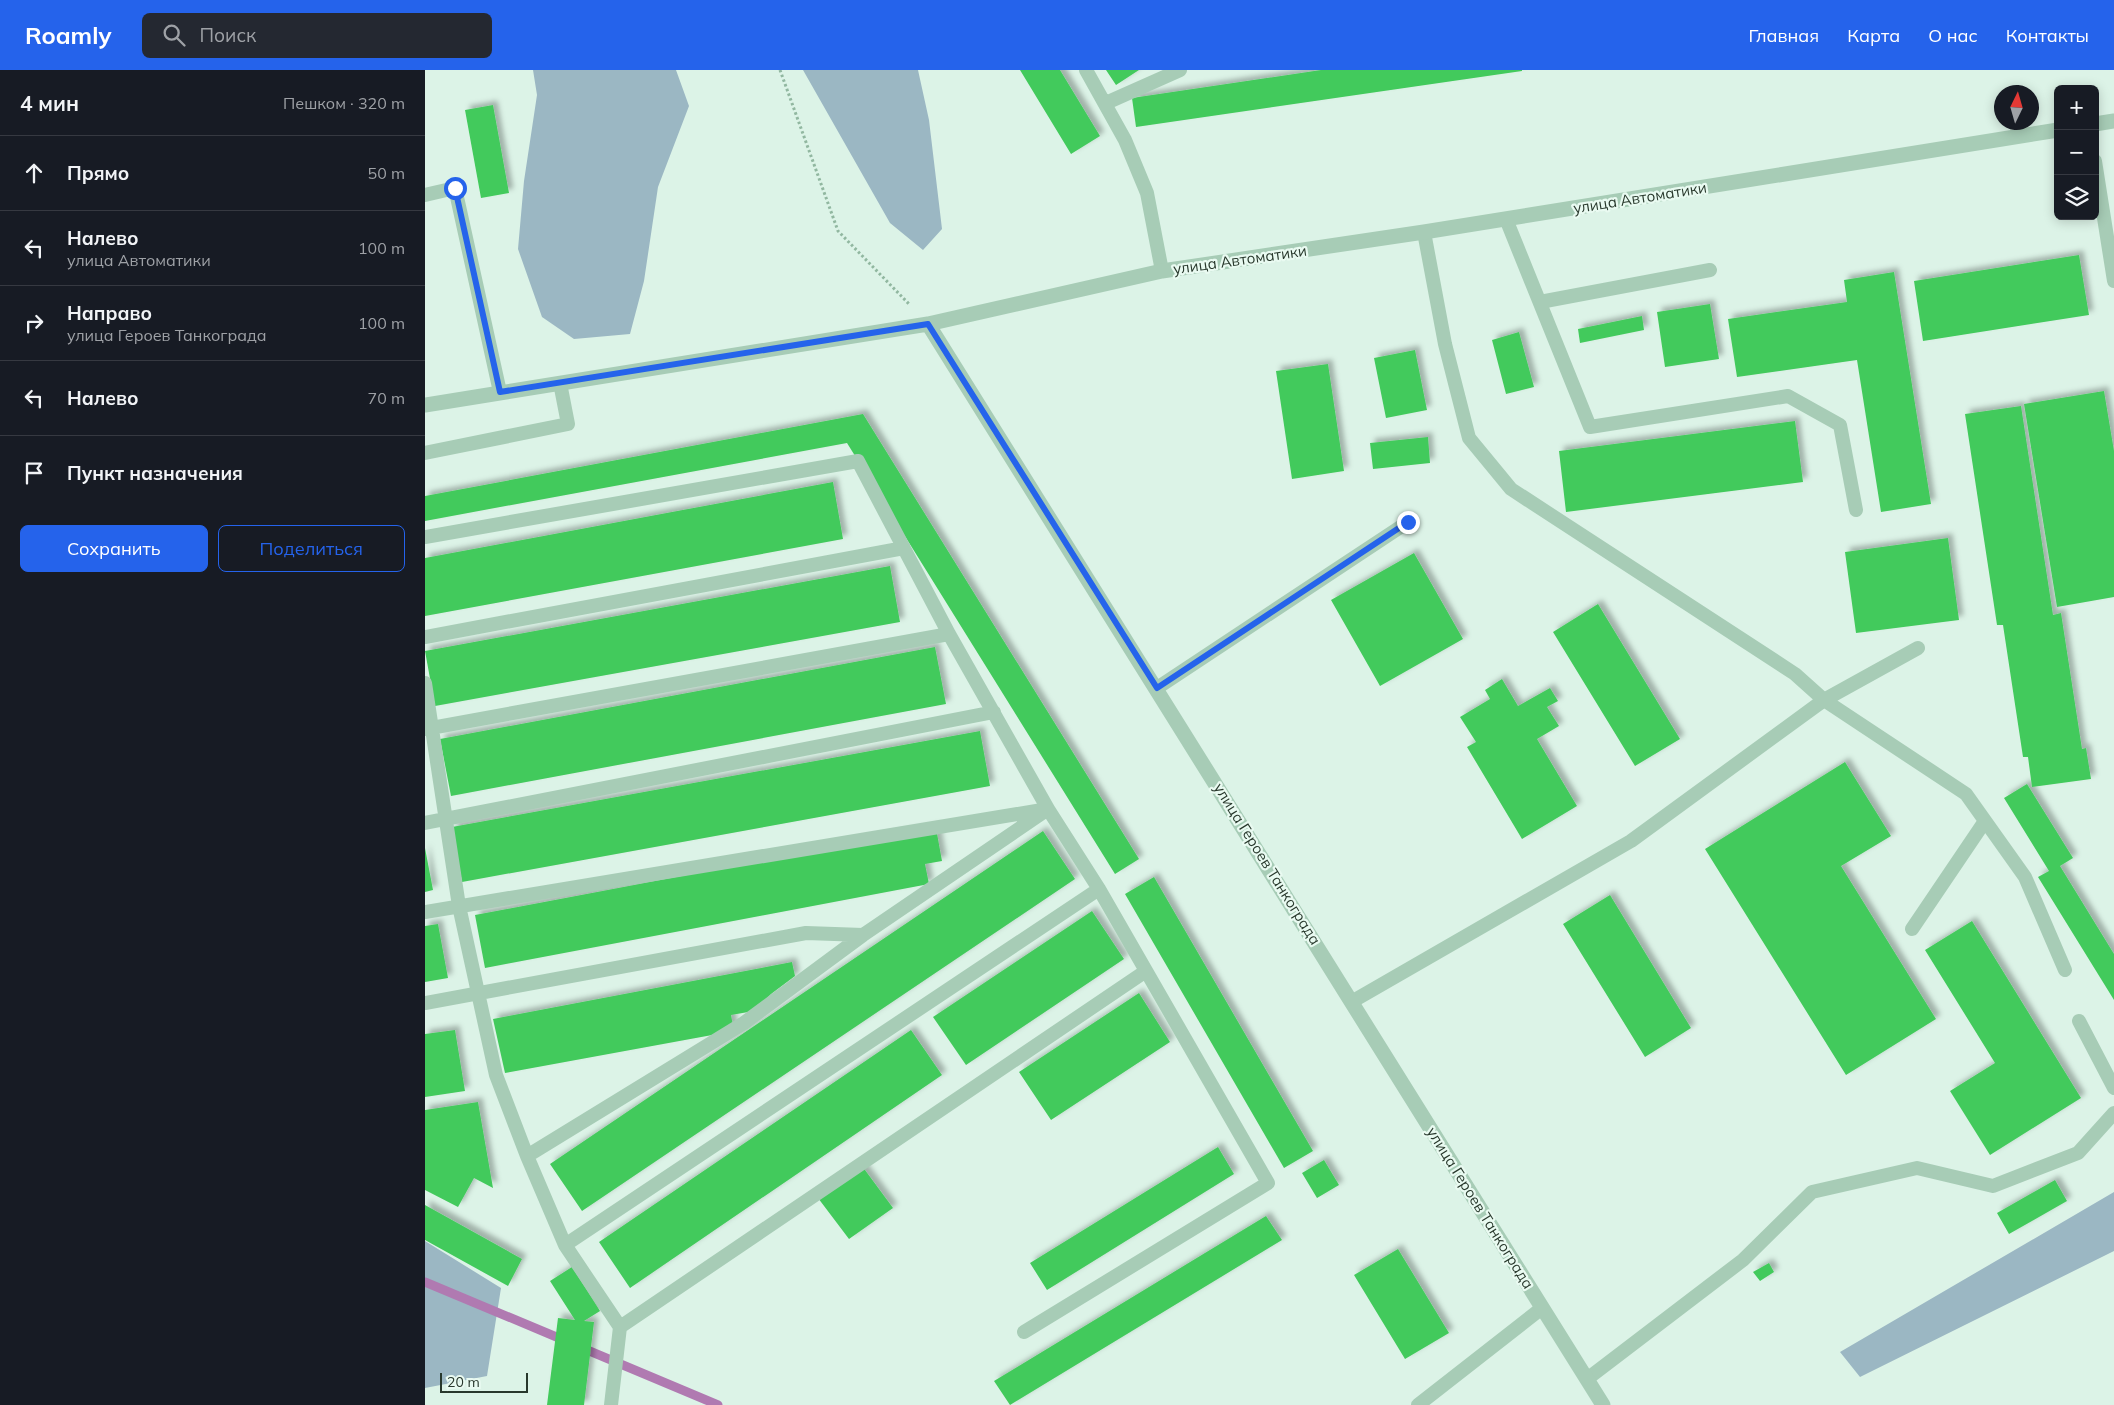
<!DOCTYPE html>
<html lang="ru">
<head>
<meta charset="utf-8">
<style>
	body { margin:0; font-family:Mulish,sans-serif; background:#242831; color:#f1f3f6 }
	.controls { position:absolute; right:15px; top:15px; display:grid; overflow:hidden; border-radius:8px; box-shadow:0 2px 12px #0003 }
	.controls button { width:45px; height:45px; display:grid; place-items:center; padding:0; border:0; border-bottom:1px solid #363941; background:#171b24; color:#f1f3f6; font:25px sans-serif }
	.compass { position:absolute; left:1569px; top:15px; width:45px; height:45px; border-radius:50%; background:#171b24; box-shadow:0 2px 12px #0003; rotate:5deg }
	.scale { position:absolute; left:15px; bottom:12px; width:88px; box-sizing:border-box; padding-left:5px; border:2px solid #28382c; border-top:0; font-size:14px; line-height:18px; white-space:nowrap; color:#28382c; -webkit-text-stroke:4px #e9faf1; paint-order:stroke }
	.stop { position:absolute; width:15px; height:15px; margin:-11px; border:4px solid #2563eb; border-radius:50%; background:#fff }
	.stop.end { background:#2563eb; border-color:#fff; box-shadow:0 1px 5px #0008 }
	.list { margin:0; padding:0; list-style:none }
	h2 { display:flex; justify-content:space-between; align-items:center; height:65px; margin:0; padding:0 20px; font-size:21px }
	h2 small { font-size:16px; font-weight:400; color:#9ea1a6 }
	.list li { display:grid; grid-template-columns:32px 1fr auto; gap:15px; align-items:center; box-sizing:border-box; height:75px; padding:0 20px; border-top:1px solid #363941 }
	.list b { display:block; font-size:19px; white-space:nowrap }
	.list p { margin:0; font-size:16px; white-space:nowrap; color:#9ea1a6 }
	.list em { font-size:16px; font-style:normal; color:#9ea1a6 }
	.actions { display:flex; gap:10px; padding:15px 20px }
	.actions a { flex:1; padding:11px 0; border:1px solid #2563eb; border-radius:8px; text-align:center; font-size:18px; color:#2563eb }
	.actions .main { background:#2563eb; color:#fff }
	.icon { flex:none; width:28px; height:28px; fill:none; stroke:currentColor; stroke-width:2; stroke-linecap:round; stroke-linejoin:round }
	.map { position:relative; flex:none; width:1689px; height:1335px; overflow:hidden }
	header { display:flex; align-items:center; gap:30px; box-sizing:border-box; height:70px; padding:0 25px; background:#2563eb; color:#fff }
	header strong { font-size:24px }
	nav { display:flex; gap:28px; margin-inline-start:auto; font-size:18px }
	.search { width:350px; height:45px; background:#242831; display:flex; align-items:center; gap:12px; box-sizing:border-box; padding:0 18px; border-radius:8px; color:#9ea1a6; font-size:19px }
	main { display:flex }
	aside { flex:1; background:#171b24 }
	.map>svg:first-child { display:block }
</style>
</head>
<body>
<header>
<strong>Roamly</strong>
<div class="search"><svg class="icon" aria-label="search" viewBox="0 0 24 24"><circle cx="10" cy="10" r="6"/><path d="M15 15l6 6"/></svg>Поиск</div>
<nav><a>Главная</a><a>Карта</a><a>О нас</a><a>Контакты</a></nav>
</header>
<main>
<aside>
<h2>4 мин<small>Пешком · 320 m</small></h2>
<ul class="list">
<li><svg class="icon" aria-label="ahead" viewBox="0 0 24 24"><path d="M12 20V5M6 11l6-6 6 6"/></svg><div><b>Прямо</b></div><em>50 m</em></li>
<li><svg class="icon" aria-label="left" viewBox="0 0 24 24"><path d="M17 20v-9H6M10 6l-5 5 5 5"/></svg><div><b>Налево</b><p>улица Автоматики</p></div><em>100 m</em></li>
<li><svg class="icon" aria-label="right" viewBox="0 0 24 24"><path d="M7 20v-9h11M14 6l5 5-5 5"/></svg><div><b>Направо</b><p>улица Героев Танкограда</p></div><em>100 m</em></li>
<li><svg class="icon" aria-label="left" viewBox="0 0 24 24"><path d="M17 20v-9H6M10 6l-5 5 5 5"/></svg><div><b>Налево</b></div><em>70 m</em></li>
<li><svg class="icon" aria-label="arrive" viewBox="0 0 24 24"><path d="M6 21V4h12l-3 4 3 4H6"/></svg><div><b>Пункт назначения</b></div></li>
</ul>
<div class="actions"><a class="main">Сохранить</a><a>Поделиться</a></div>
</aside>
<div class="map">
<svg width="1689" height="1335" viewBox="0 0 1689 1335">
	<defs>
		<filter id="shadow"><feDropShadow dx="4.5" dy="-4.5" stdDeviation="2.5" flood-color="#0004"/></filter>
	</defs>
	<rect width="100%" height="100%" fill="#dcf3e7"/>
	<path fill="#9bb7c3" d="M108 0H251L264 36 233 117 219 211 205 264 149 269 117 247 93 179 99 111 112 25Z
		M378 0H493L504 50 517 159 498 180 465 153Z
		M1689 1122V1181L1435 1307 1415 1282Z
		M0 1171 76 1218 62 1306 0 1318Z"/>
	<g fill="none" stroke-linecap="round" stroke-linejoin="round">
		<path stroke="#b07ab1" stroke-width="9" d="M0 1212 141 1271
			M155 1277 293 1335"/>
	</g>
	<path fill="#43ca5c" filter="url(#shadow)" d="M595 0H635L675 66 646 84Z
		M681 0H714L691 15Z
		M896 0H1097V1L711 57 707 28Z
		M68 35 84 123 56 128 40 40Z
		M1654 185 1664 245 1498 271 1489 211Z
		M1469 202 1506 434 1456 442 1432 290 1312 307 1303 249 1422 232 1419 210Z
		M1285 234 1294 289 1240 297 1232 242Z
		M1217 246 1219 260 1155 273 1153 259Z
		M1094 262 1109 317 1081 324 1067 270Z
		M990 280 1002 340 961 348 949 288Z
		M903 294 919 401 867 409 851 301Z
		M1679 321 1689 381V527L1632 537 1599 334Z
		M1596 336 1628 545 1636 543 1657 679 1661 678 1666 709 1607 717 1603 687H1598L1578 555H1572L1540 344Z
		M438 344 714 789 690 804 422 373 0 451V426Z
		M1370 351 1378 412 1141 442 1134 381Z
		M1003 367 1005 393 948 399 945 373Z
		M408 412 418 469 0 546V488Z
		M1523 468 1534 550 1431 563 1420 482Z
		M989 483 1038 569 955 616 906 530Z
		M465 496 475 552 10 636 0 581Z
		M1173 534 1255 669 1210 696 1128 562Z
		M510 577 521 634 26 726 15 669Z
		M1077 609 1093 636 1125 618 1133 631 1122 637 1134 656 1112 669 1152 736 1097 769 1042 677 1051 672 1035 647 1065 629 1060 620Z
		M555 661 565 716 37 812 27 757Z
		M1420 692 1466 766 1416 796 1511 949 1421 1005 1280 779Z
		M1602 714 1648 788 1635 796 1689 884V930L1613 807 1624 801 1579 728Z
		M511 758 517 791 500 794 504 814 60 898 50 845Z
		M618 761 650 809 157 1141 125 1094Z
		M0 778 8 820 0 822Z
		M729 807 888 1081 859 1098 700 824Z
		M1185 825 1266 958 1220 987 1138 854Z
		M667 841 699 889 541 995 508 947Z
		M1547 851 1656 1028 1565 1085 1525 1021 1570 993 1500 880Z
		M13 854 23 908 0 912V856Z
		M367 892 370 906 346 924 329 941 306 945 309 961 80 1003 68 949Z
		M714 923 745 972 626 1050 594 1002Z
		M30 960 40 1021 0 1027V964Z
		M486 960 517 1005 205 1218 174 1172Z
		M53 1032 68 1118 49 1108 33 1137 0 1120V1040Z
		M793 1077 809 1104 622 1220 605 1193Z
		M899 1090 914 1115 892 1128 877 1103Z
		M437 1096 468 1138 424 1169 393 1128Z
		M1630 1110 1642 1131 1584 1164 1572 1143Z
		M0 1135 97 1189 83 1216 0 1170Z
		M841 1146 857 1170 585 1335 569 1311Z
		M973 1179 1024 1263 980 1289 929 1205Z
		M1344 1193 1349 1202 1335 1211 1328 1202Z
		M147 1197 175 1241 159 1251 169 1252 159 1335H122L133 1248 150 1250 125 1211Z"/>
	<g fill="none" stroke-linecap="round" stroke-linejoin="round">
		<path stroke="#91b7a0" stroke-width="3" stroke-dasharray="2.5 2.5" stroke-linecap="butt" d="M355 0 413 161 484 234"/>
		<path stroke="#a7ccb6" stroke-width="14" d="M661 0 700 70 722 123 737 201
			M681 33 755 0
			M1670 91 1689 211
			M0 125 30 118 75 322
			M1081 149 1165 357 1363 326 1415 355 1431 440
			M999 162 1020 274 1044 368 1086 419 1370 604 1399 630 1541 724 1600 807 1640 900
			M1115 232 1285 200
			M0 383 143 354 135 313
			M0 467 433 391 524 564 623 739 0 842
			M0 567 479 478
			M0 613 34 836 71 1005 102 1086 140 1175 195 1257 186 1335
			M732 618 983 452
			M0 659 524 564
			M0 753 569 642
			M1487 859 1560 751
			M928 931 1206 771 1399 630 1493 578
			M0 933 381 863 438 865
			M1654 951 1689 1018
			M102 1086 319 953 438 865 623 739 674 819 843 1113 599 1262
			M140 1175 674 819
			M195 1257 721 901
			M1162 1309 1318 1190 1387 1122 1492 1098 1568 1116 1653 1083 1689 1043
			M993 1335 1117 1238"/>
		<path stroke="#a7ccb6" stroke-width="15" d="M1670 54 1689 51
			M503 254 1178 1335
			M0 335 503 254 737 201 999 162 1633 60"/>
	</g>
	<g fill="none" stroke-linecap="round" stroke-linejoin="round">
		<path stroke="#2563eb" stroke-width="6" d="M30 118 75 322 503 254 732 618 983 452"/>
	</g>
	<g text-anchor="middle" stroke-width="4.5" stroke-linejoin="round" paint-order="stroke">
		<g font-size="15" fill="#28382c" stroke="#e9faf1">
			<text transform="translate(1215 128) rotate(-9)" y="5">улица Автоматики</text>
			<text transform="translate(815 190) rotate(-8)" y="5">улица Автоматики</text>
			<text transform="translate(842 794) rotate(58)" y="5">улица Героев Танкограда</text>
			<text transform="translate(1055 1138) rotate(58)" y="5">улица Героев Танкограда</text>
		</g>
	</g>
</svg>
<div class="controls">
<button>+</button>
<button>−</button>
<button><svg class="icon" aria-label="layers" viewBox="0 0 24 24"><path d="M12 4l9 5-9 5-9-5zM3 14l9 5 9-5"/></svg></button>
</div>
<svg class="compass" viewBox="-18 -18 36 36"><path d="M0-13l5 13h-10z" fill="#e53935"/><path d="M0 13l5-13h-10z" fill="#9ea1a6"/></svg>
<div class="scale">20 m</div>
<div class="stop" style="left:30px;top:118px"></div>
<div class="stop end" style="left:983px;top:452px"></div>
</div>
</main>
</body>
</html>
